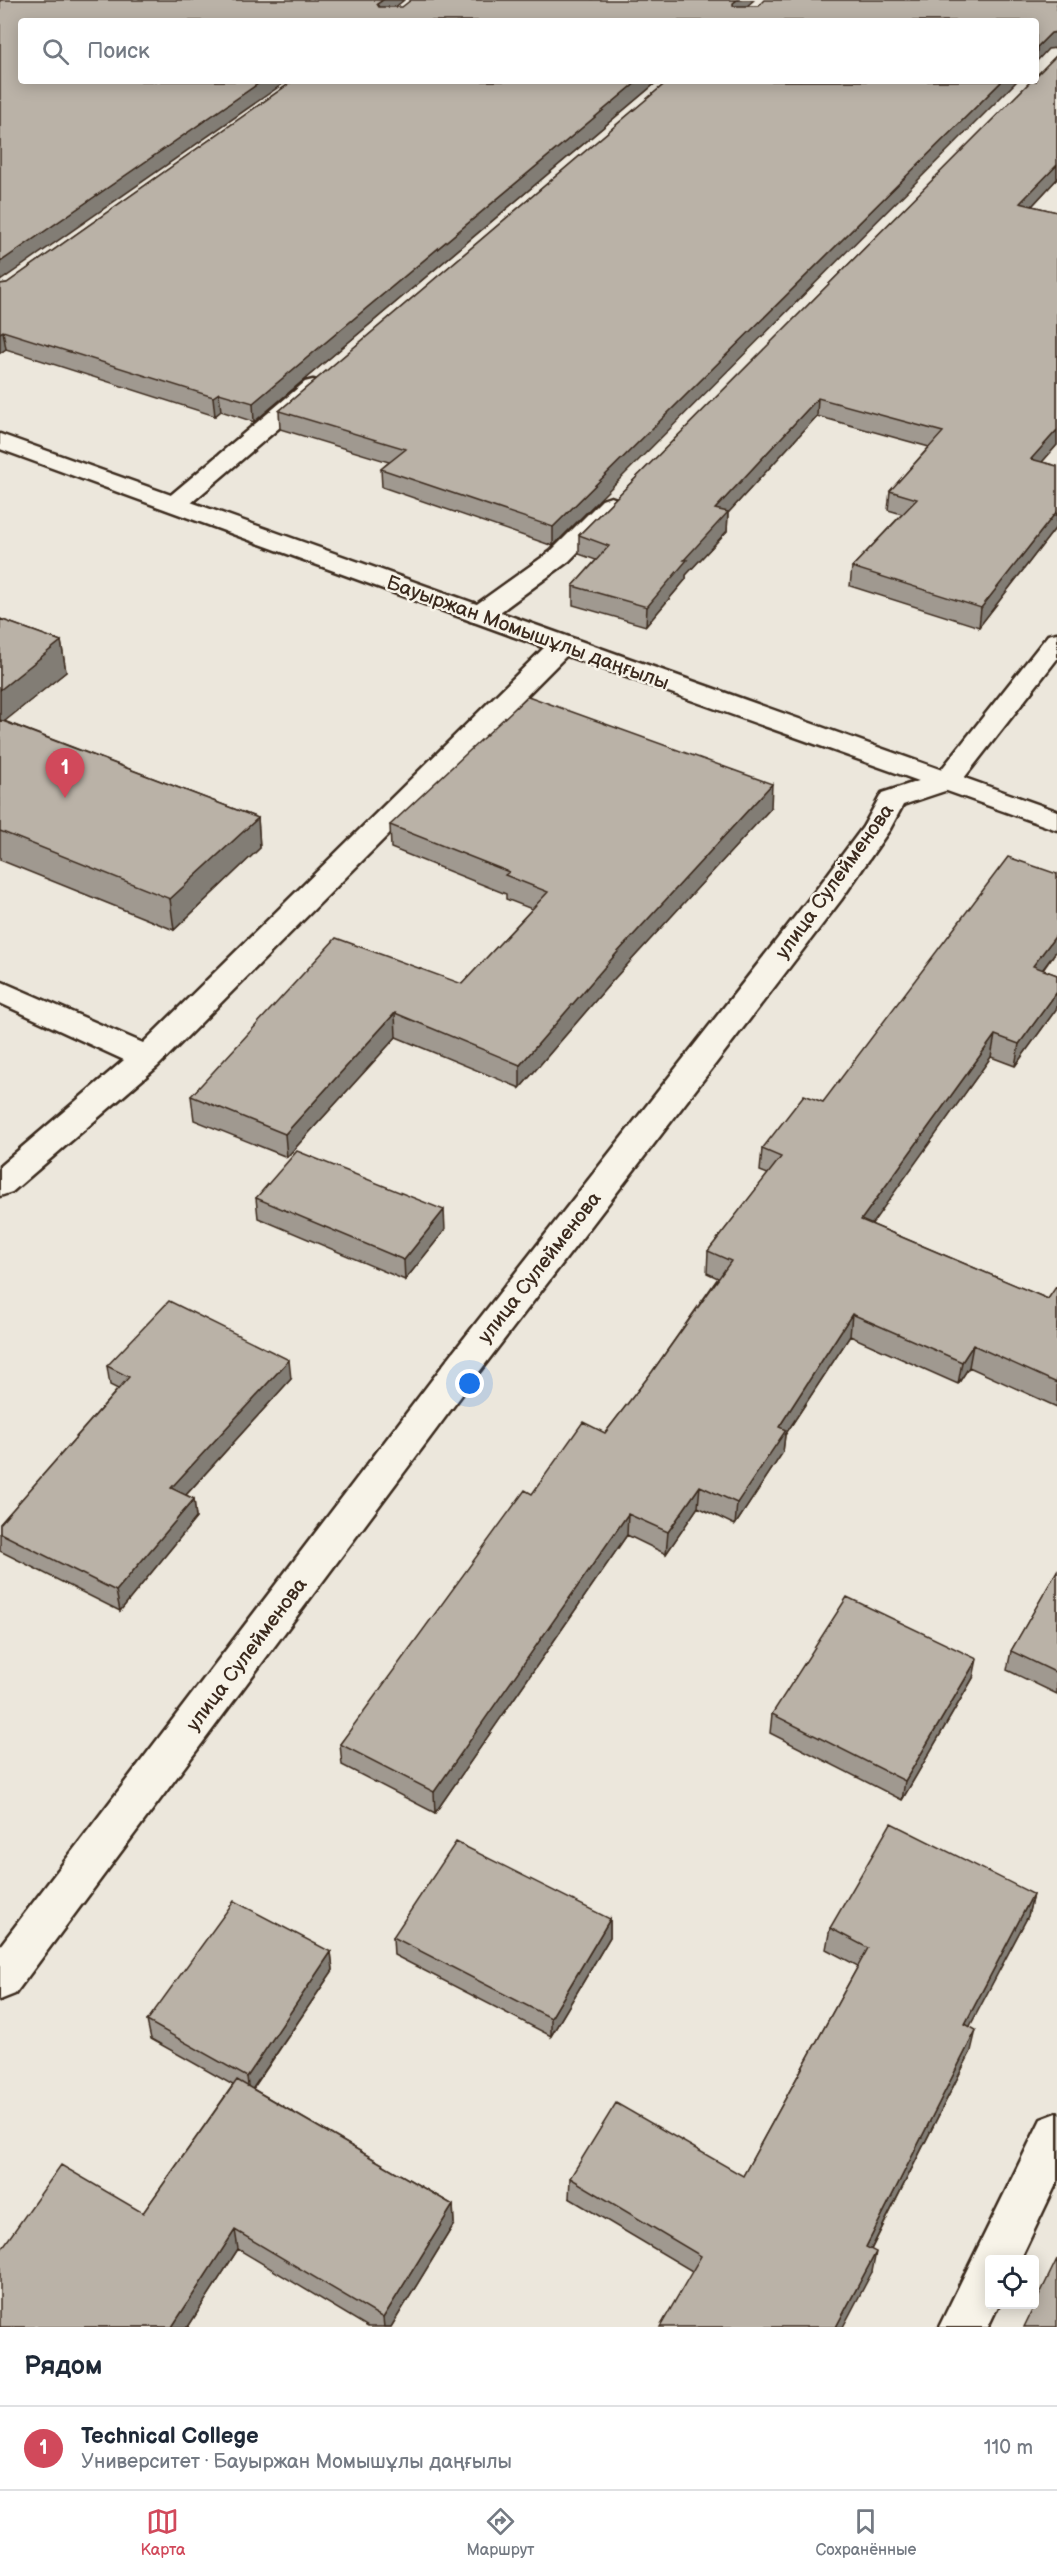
<!DOCTYPE html>
<html lang="ru">
<head>
<meta charset="utf-8">
<style>
	body { margin:0; font-family:"Balsamiq Sans",sans-serif; background:#f2f2f3; color:#1f2937 }
	.controls { position:absolute; right:18px; bottom:18px; display:grid; overflow:hidden; border-radius:6px; box-shadow:0 3px 15px #0003 }
	.controls button { width:54px; height:54px; display:grid; place-items:center; padding:0; border:0; border-bottom:2px solid #e0e1e3; background:#fff; color:#1f2937; font:30px sans-serif }
	.you { position:absolute; left:470px; top:1384px; width:21px; height:21px; margin:-15px; border:4px solid #fff; border-radius:50%; background:#1a73e8; box-shadow:0 0 0 9px #1a73e833 }
	.badge { display:grid; place-items:center; width:39px; height:39px; border-radius:50%; background:#d1495b; color:#fff; font-size:20px; font-weight:700 }
	.pin { position:absolute; translate:-50% -50px; filter:drop-shadow(0 2px 3px #0008) }
	.pin::after { content:''; position:absolute; top:32px; width:21px; height:18px; background:inherit; clip-path:polygon(0 0,100% 0,50% 100%) }
	.list { margin:0; padding:0; list-style:none }
	h2 { display:flex; justify-content:space-between; align-items:center; height:78px; margin:0; padding:0 24px; font-size:26px }
	h2 small { font-size:20px; font-weight:400; color:#747a83 }
	.list li { display:grid; grid-template-columns:39px 1fr auto; gap:18px; align-items:center; box-sizing:border-box; height:84px; padding:0 24px; border-top:2px solid #e0e1e3 }
	.list b { display:block; font-size:22px; white-space:nowrap }
	.list p { margin:0; font-size:20px; white-space:nowrap; color:#747a83 }
	.list em { font-size:20px; font-style:normal; color:#747a83 }
	.icon { flex:none; width:33px; height:33px; fill:none; stroke:currentColor; stroke-width:2; stroke-linecap:round; stroke-linejoin:round }
	.map { position:relative; flex:none; width:1057px; height:2327px; overflow:hidden }
	.search { position:absolute; background:#fff; box-shadow:0 3px 15px #0003; left:18px; right:18px; top:18px; height:66px; display:flex; align-items:center; gap:15px; box-sizing:border-box; padding:0 21px; border-radius:6px; color:#747a83; font-size:22px }
	.sheet { height:162px; background:#fff }
	nav { display:flex; justify-content:space-around; align-items:center; box-sizing:border-box; height:84px; border-top:2px solid #e0e1e3; background:#fff; font-size:16px; color:#747a83 }
	nav a { display:grid; justify-items:center; gap:3px }
	nav .on { color:#d1495b }
	.map>svg:first-child { display:block }
</style>
</head>
<body>
<div class="map">
<svg width="1057" height="2327" viewBox="0 0 1057 2327">
	<rect width="100%" height="100%" fill="#ece7dc"/>
	<filter id="ink" filterUnits="userSpaceOnUse"><feTurbulence type="fractalNoise" baseFrequency=".0167" numOctaves="2"/><feDisplacementMap in="SourceGraphic" scale="12" xChannelSelector="R" yChannelSelector="G"/><feConvolveMatrix kernelMatrix="1 2 1 2 8 2 1 2 1" color-interpolation-filters="sRGB"/></filter>
	<g filter="url(#ink)">
		<g fill="none" stroke-linecap="round" stroke-linejoin="round">
			<g stroke="#3b2a1e" stroke-width="5">
				<path id="lane" d="M562 637 571 639 575 645 571 651 158 1066 12 1192 0 1196V1166L124 1060 0 1003V981L143 1043 553 639Z"/>
			</g>
			<g stroke="#3b2a1e" stroke-width="5">
				<path id="street" d="M313 380 321 382 325 387 321 392 184 509 175 512 166 509 162 504 166 499 305 382Z
					M611 497 620 500 624 505 569 561 488 621 479 623 470 621 466 615 470 609 551 551 602 500Z
					M1057 633V659L957 787 903 805 890 829 841 900 473 1380 15 1994 0 2000V1946L447 1360 819 886 863 827 882 793 937 775 1048 635Z
					M1057 2113V2182L1020 2260H990V2304H999L988 2327H939L1041 2119Z"/>
			</g>
			<g stroke="#3b2a1e" stroke-width="5">
				<path id="secondary" d="M0 434 1057 811V830L553 651 0 449Z"/>
			</g>
			<use href="#lane" fill="#f7f3e8" fill-rule="evenodd"/>
			<use href="#street" fill="#f7f3e8" fill-rule="evenodd"/>
			<use href="#secondary" fill="#f7f3e8" fill-rule="evenodd"/>
		</g>
		<path fill="#a09990" stroke="#3b2a1e" stroke-width="1.5" d="M1057 55V179L1032 206 1057 212V445L1042 462 1057 466V526L979 627 850 586 852 567 902 514 888 510 890 491 929 447 817 416 728 513 727 531 686 575V579L646 626 573 605V586L596 560 579 554V535Z
			M293 81H658L254 422 221 411 215 416 6 349 0 353V284L7 283Z
			M668 81 553 546 382 487 381 469 389 462 280 429 279 411Z
			M0 619 61 641 66 672 4 721 258 818 260 848 174 930 0 860Z
			M771 808 614 979 520 1088 396 1037 287 1157 194 1120 191 1096 462 984 532 909 506 899V894L391 848 390 825Z
			M1057 874V950L1043 970 1057 975V1008L1015 1066 991 1057 871 1224 1048 1299 1057 1287V1407L969 1367 958 1384 850 1336 785 1435 783 1452 735 1525 698 1507 666 1554 627 1535 435 1813 342 1765 340 1744 532 1494 605 1433 652 1372 718 1278 707 1273 708 1251 768 1174 760 1171 762 1149 823 1102Z
			M256 1198 445 1230 405 1280 258 1218Z
			M107 1366 291 1379 186 1495 194 1499 196 1518 120 1611 0 1551V1524L118 1389 110 1385Z
			M1057 1571V1694L1007 1670 1011 1651Z
			M973 1678 902 1800 770 1733 772 1714Z
			M1033 1894 1028 1916 969 2026 971 2051 871 2250 872 2272 692 2271 569 2198 570 2178 743 2176 858 1966 826 1949 830 1928Z
			M610 1919V1937L551 2036 394 1955 393 1937Z
			M331 1952 333 1970 253 2089 453 2205 454 2224 391 2327H368L238 2249 188 2327H0L143 2213 233 2085 151 2039 147 2021Z"/>
		<path fill="#827d75" stroke="#3b2a1e" stroke-width="1.5" d="M383 0H404L378 21 377 4Z
			M737 0H754L732 19 733 3Z
			M1057 32V48L1048 49 1036 62 1037 47 1051 33Z
			M262 81H287L0 281V262Z
			M638 81H658L254 422 253 403Z
			M1002 81H1017L553 546V527Z
			M1057 165V179L1018 221 1020 203Z
			M3 331 6 349 0 353V333Z
			M219 393 221 411 215 416 213 397Z
			M818 398 817 416 728 513 727 531 686 575V579L646 626 647 607 684 560 715 509Z
			M1057 430V445L1029 477 1031 459Z
			M1057 511V526L979 627 981 608Z
			M61 641 66 672 0 725V690Z
			M772 784 771 808 614 979 520 1088V1065L615 955Z
			M258 818 260 848 174 930 170 899Z
			M1057 934V950L1029 988 1033 966Z
			M1057 992V1008L1015 1066 1019 1044Z
			M395 1013 396 1037 287 1157 285 1134Z
			M995 1035 991 1057 859 1242 861 1220Z
			M444 1210 445 1230 405 1280 404 1260Z
			M852 1314 850 1336 785 1435 783 1452 735 1525 737 1503 779 1427Z
			M973 1345 969 1367 958 1384 962 1362Z
			M289 1360 291 1379 174 1508 171 1488Z
			M700 1486 698 1507 666 1554 668 1532Z
			M194 1499 196 1518 120 1611 116 1591Z
			M628 1514 627 1535 435 1813 434 1792Z
			M977 1659 973 1678 902 1800 905 1781Z
			M1033 1894 1028 1916 960 2045 965 2024Z
			M610 1919V1937L551 2036V2018Z
			M331 1952 333 1970 249 2094 247 2077Z
			M976 2030 971 2051 862 2267 866 2247Z
			M453 2205 454 2224 391 2327H384L383 2318Z
			M235 2230 238 2249 188 2327H172Z
			M876 2252 872 2272 843 2327H836Z"/>
		<path fill="#bab2a7" stroke="#3b2a1e" stroke-width="1.5" d="M0 0H383L377 4 379 7H402L411 0H737L733 3V6H758L764 0H1057V32L1051 33 1037 47 1036 61V21H21V81H262L0 262Z
			M1057 55V165L1020 203 1057 212V430L1031 459 1057 466V511L981 608 852 567 917 499 890 491 943 432 818 398 715 509 728 512 684 560H687L647 607 573 586 609 546 579 535 1031 81H1036V76Z
			M293 81H638L253 403 219 393 213 397 3 331 0 333V284L7 283Z
			M668 81H1002L553 527 381 469 406 449 279 411Z
			M0 619 61 641 0 690Z
			M528 696 772 784 615 955 520 1065 395 1013 285 1134 191 1096 336 938 462 984 548 892 505 875 509 872 390 825Z
			M0 720 258 818 170 899 0 831Z
			M1008 857 1057 874V934L1033 966 1057 975V992L1019 1044 995 1035 861 1220 1048 1299 1056 1287H1057V1383L973 1345 962 1362 852 1314 779 1427 786 1430 737 1503 700 1486 668 1532 628 1514 434 1792 340 1744 525 1490 532 1494 583 1422 605 1433 652 1372 731 1261 708 1251 781 1157 762 1149 804 1095 823 1102Z
			M297 1151 444 1210 404 1260 256 1198Z
			M169 1301 289 1360 171 1488 194 1499 116 1591 0 1533V1524L129 1377 107 1366Z
			M1057 1571V1673L1011 1651Z
			M847 1597 977 1659 905 1781 772 1714Z
			M891 1823 1033 1894 965 2024 976 2030 866 2247 876 2252 836 2327H660L701 2256 570 2178 616 2103 743 2176 868 1948 830 1928Z
			M456 1842 610 1919 551 2018 393 1937Z
			M234 1901 331 1952 247 2077 147 2021Z
			M237 2080 453 2205 383 2318 235 2230 172 2327H0V2251L61 2165 143 2213Z
			M1057 2259V2327H1024Z"/>
	</g>
	<g text-anchor="middle" stroke-width="5" stroke-linejoin="round" paint-order="stroke">
		<g font-size="20" fill="#3b2a1e" stroke="#f7f3e8">
			<text transform="translate(528 632) rotate(20)" y="7">Бауыржан Момышұлы даңғылы</text>
			<text transform="translate(834 881) rotate(-54)" y="7">улица Сулейменова</text>
			<text transform="translate(539 1267) rotate(-52)" y="7">улица Сулейменова</text>
			<text transform="translate(246 1654) rotate(-53)" y="7">улица Сулейменова</text>
		</g>
	</g>
</svg>
<div class="controls">
<button><svg class="icon" aria-label="locate" viewBox="0 0 24 24"><circle cx="12" cy="12" r="6"/><path d="M12 2v4M12 18v4M2 12h4M18 12h4"/></svg></button>
</div>
<div class="you"></div>
<div class="pin badge" style="left:65px;top:798px">1</div>
<div class="search"><svg class="icon" aria-label="search" viewBox="0 0 24 24"><circle cx="10" cy="10" r="6"/><path d="M15 15l6 6"/></svg>Поиск</div>
</div>
<section class="sheet">
<h2>Рядом<small></small></h2>
<ul class="list">
<li><span class="badge">1</span><div><b>Technical College</b><p>Университет · Бауыржан Момышұлы даңғылы</p></div><em>110 m</em></li>
</ul>
</section>
<nav>
<a class="on"><svg class="icon" aria-label="map" viewBox="0 0 24 24"><path d="M3 6l6-2 6 2 6-2v14l-6 2-6-2-6 2zM9 4v14M15 6v14"/></svg>Карта</a>
<a><svg class="icon" aria-label="directions" viewBox="0 0 24 24"><path d="M12 3l9 9-9 9-9-9zM9 14v-3h6M13 9l2 2-2 2"/></svg>Маршрут</a>
<a><svg class="icon" aria-label="saved" viewBox="0 0 24 24"><path d="M7 4h10v16l-5-4-5 4z"/></svg>Сохранённые</a>
</nav>
</body>
</html>
